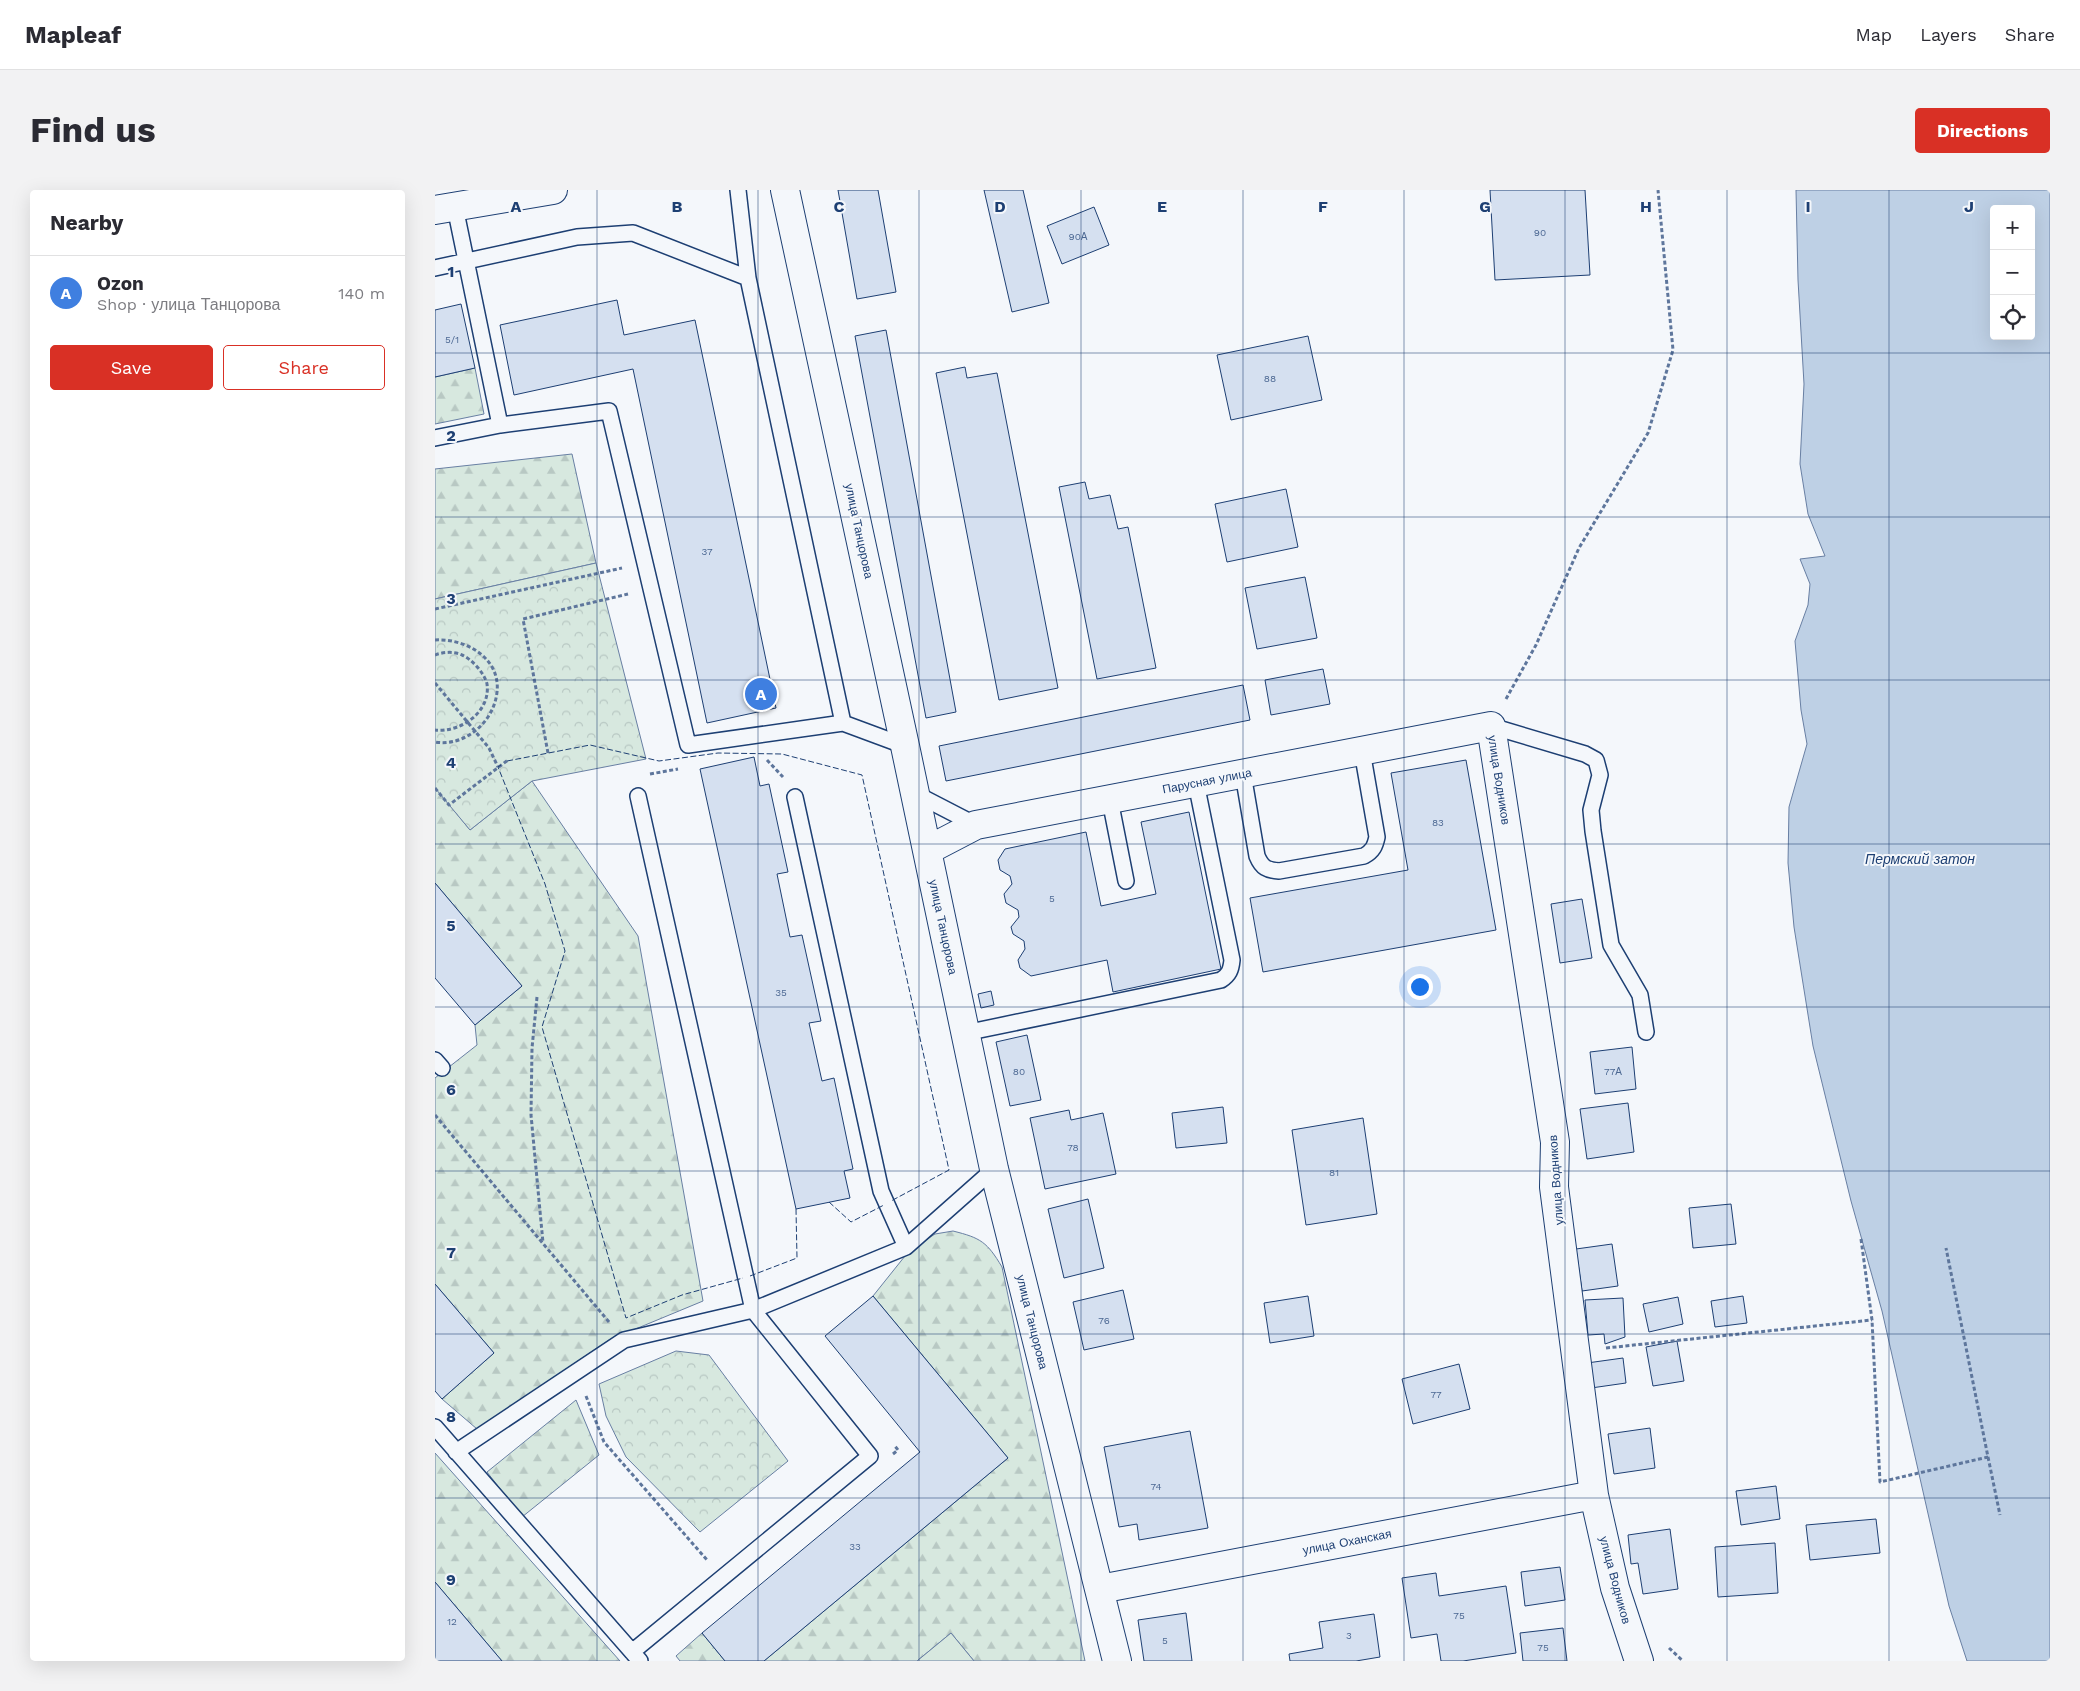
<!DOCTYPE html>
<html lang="en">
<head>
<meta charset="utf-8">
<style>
	body { margin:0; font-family:"Work Sans",sans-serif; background:#f2f2f3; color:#2b2b33 }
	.controls { position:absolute; right:15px; top:15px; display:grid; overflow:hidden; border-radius:5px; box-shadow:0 5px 20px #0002 }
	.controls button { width:45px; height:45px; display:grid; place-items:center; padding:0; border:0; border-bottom:1px solid #e1e1e2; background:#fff; color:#2b2b33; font:25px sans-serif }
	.you { position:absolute; left:984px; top:796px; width:18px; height:18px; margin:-12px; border:4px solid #fff; border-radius:50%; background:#1a73e8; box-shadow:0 0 0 8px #1a73e833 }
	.badge { display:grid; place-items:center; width:32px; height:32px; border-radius:50%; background:#d93025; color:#fff; font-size:16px; font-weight:700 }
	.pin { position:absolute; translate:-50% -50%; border:2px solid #fff; box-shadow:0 1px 5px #0006 }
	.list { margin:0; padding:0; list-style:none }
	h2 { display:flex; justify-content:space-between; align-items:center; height:65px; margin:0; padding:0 20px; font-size:21px }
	h2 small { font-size:16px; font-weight:400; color:#7c7c81 }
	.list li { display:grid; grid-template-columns:32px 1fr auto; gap:15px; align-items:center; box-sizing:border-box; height:75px; padding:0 20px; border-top:1px solid #e1e1e2 }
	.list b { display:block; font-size:19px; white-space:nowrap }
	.list p { margin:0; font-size:16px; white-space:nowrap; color:#7c7c81 }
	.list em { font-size:16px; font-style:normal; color:#7c7c81 }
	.actions { display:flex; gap:10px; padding:15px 20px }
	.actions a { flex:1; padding:11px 0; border:1px solid #d93025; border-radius:5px; text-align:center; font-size:18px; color:#d93025 }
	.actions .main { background:#d93025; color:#fff }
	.icon { flex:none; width:28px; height:28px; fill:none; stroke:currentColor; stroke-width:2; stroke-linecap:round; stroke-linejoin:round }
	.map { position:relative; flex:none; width:1615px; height:1471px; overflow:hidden; border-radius:5px }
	header { display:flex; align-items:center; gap:30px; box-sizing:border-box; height:70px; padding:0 25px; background:#fff; border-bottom:1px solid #e1e1e2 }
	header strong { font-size:24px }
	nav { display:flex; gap:28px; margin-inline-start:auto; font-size:18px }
	.intro { display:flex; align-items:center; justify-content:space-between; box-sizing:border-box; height:120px; padding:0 30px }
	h1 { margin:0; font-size:35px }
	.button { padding:12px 22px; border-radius:5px; background:#d93025; color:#fff; font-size:18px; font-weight:700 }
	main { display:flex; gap:30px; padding:0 30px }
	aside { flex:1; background:#fff; border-radius:5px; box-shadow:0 5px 20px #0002 }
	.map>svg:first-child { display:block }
</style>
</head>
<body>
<header>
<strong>Mapleaf</strong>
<nav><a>Map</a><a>Layers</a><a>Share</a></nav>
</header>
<div class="intro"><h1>Find us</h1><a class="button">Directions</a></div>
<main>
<aside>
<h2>Nearby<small></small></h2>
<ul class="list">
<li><span class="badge" style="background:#3f7fe0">A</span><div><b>Ozon</b><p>Shop · улица Танцорова</p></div><em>140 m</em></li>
</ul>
<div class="actions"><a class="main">Save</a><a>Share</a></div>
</aside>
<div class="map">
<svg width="1615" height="1471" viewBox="0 0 1615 1471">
	<defs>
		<pattern id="forest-firs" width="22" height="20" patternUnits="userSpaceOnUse" patternTransform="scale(1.25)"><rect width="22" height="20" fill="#d7e8df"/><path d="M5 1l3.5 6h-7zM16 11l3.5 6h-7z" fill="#b8c8c3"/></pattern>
		<pattern id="park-crowns" width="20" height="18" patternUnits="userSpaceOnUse" patternTransform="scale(1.25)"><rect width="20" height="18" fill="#d7e8df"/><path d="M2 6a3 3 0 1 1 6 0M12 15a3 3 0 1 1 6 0" fill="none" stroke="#b8c8c3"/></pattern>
	</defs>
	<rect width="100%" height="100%" fill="#f4f7fb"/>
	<path fill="url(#forest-firs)" stroke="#687fa3" d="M40 178 49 224 0 234V187Z
		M137 264 161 373 0 409V279Z
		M97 591 203 746 268 1111 174 1150 42 1239 7 1209 59 1163 0 1094V888L42 855 40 835 87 796 0 693V597L35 640Z
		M518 1041C546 1048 552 1052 567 1077L650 1471H539L516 1443 482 1471H329L573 1268 438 1106 474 1061 500 1044Z
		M141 1210 164 1265 87 1327 52 1282Z
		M0 1263 185 1471H67L0 1392Z
		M267 1443 290 1471H245L241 1466Z"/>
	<path fill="url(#park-crowns)" stroke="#687fa3" d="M161 373 211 569 97 591 35 640 0 598V409Z
		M241 1161 274 1165 353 1271 265 1342 191 1267 171 1226 164 1194Z"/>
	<path fill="#d7e8df" stroke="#687fa3" d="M516 1443 539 1471H482Z"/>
	<path fill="#bed0e5" stroke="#687fa3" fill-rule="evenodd" d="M1361 0H1615V1471H1532L1514 1416 1447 1121 1416 1011 1378 856 1359 737 1353 673 1354 617 1372 554 1366 520 1360 451 1373 415 1375 394 1365 369 1390 366 1373 324 1365 274 1369 194 1363 90ZM1559 19H1596V146H1559Z"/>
	<path fill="#d5e0f0" stroke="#1d3f73" d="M403 0H443L461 102 422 109Z
		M549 0H588L614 113 577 122Z
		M1055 0H1150L1155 85 1060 90Z
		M659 17 674 55 627 74 612 36Z
		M182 110 189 145 260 130 341 518 272 533 198 179 79 205 65 135Z
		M26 114 40 178 0 187V120Z
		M451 140 521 522 491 528 420 146Z
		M873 146 887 210 796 230 782 165Z
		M530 177 532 188 562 183 623 498 564 510 501 183Z
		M650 292 654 309 675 305 683 339 693 337 721 478 662 489 624 297Z
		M851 299 863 357 792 372 780 314Z
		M870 387 882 448 822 459 810 398Z
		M888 479 895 514 836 525 830 490Z
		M808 495 815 530 511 591 504 556Z
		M319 567 325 596 334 594 353 682 342 684 355 747 367 745 386 831 374 833 387 891 399 888 418 979 409 981 415 1008 361 1019 265 579Z
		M1031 570 1061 740 828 782 815 708 973 680 956 583Z
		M754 622 786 779 678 802 672 770 596 786 585 778 583 770 590 759 589 751 578 744 576 737 584 727 583 720 571 713 569 704 577 694 575 686 565 680 563 670 570 659 651 642 666 716 721 704 706 632Z
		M0 693 87 796 40 835 0 788Z
		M1147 709 1157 768 1125 773 1116 714Z
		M556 801 559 815 546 818 543 804Z
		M592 845 606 910 575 916 561 852Z
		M1197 857 1201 899 1160 904 1155 862Z
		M1193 913 1199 962 1152 969 1145 919Z
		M788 917 792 953 741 958 737 923Z
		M634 920 636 930 668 923 681 984 610 999 595 928Z
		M928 928 942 1024 871 1035 857 940Z
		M653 1009 669 1078 629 1088 613 1019Z
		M1296 1014 1301 1054 1258 1058 1254 1018Z
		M1177 1054 1183 1096 1147 1101 1141 1059Z
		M0 1094 59 1163 7 1209 0 1201Z
		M688 1100 699 1149 649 1160 638 1112Z
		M438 1106 573 1268 329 1471H290L267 1443 485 1262 390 1146Z
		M873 1106 879 1146 835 1153 829 1113Z
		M1308 1106 1312 1133 1280 1137 1276 1111Z
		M1243 1107 1248 1134 1214 1142 1208 1114Z
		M1188 1108 1190 1147 1170 1154 1169 1144 1153 1145 1150 1110Z
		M1242 1151 1249 1191 1218 1196 1211 1157Z
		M1188 1168 1191 1193 1156 1198 1152 1173Z
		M1024 1174 1035 1219 978 1234 967 1189Z
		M1215 1238 1220 1278 1179 1284 1173 1244Z
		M755 1241 773 1338 704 1350 702 1334 684 1337 669 1257Z
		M1341 1296 1345 1329 1306 1335 1301 1301Z
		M1441 1329 1445 1363 1375 1370 1371 1335Z
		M1235 1339 1243 1399 1208 1404 1203 1373 1196 1374 1193 1345Z
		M1340 1353 1343 1403 1283 1407 1280 1357Z
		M1125 1377 1130 1410 1090 1416 1086 1382Z
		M1001 1383 1004 1406 1071 1396 1081 1463 1028 1471H1006L1002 1444 976 1448 967 1388Z
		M0 1392 67 1471H0Z
		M751 1423 757 1471H709L703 1430Z
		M939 1424 945 1467 921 1471H855L854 1464 888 1458 884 1432Z
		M1128 1438 1132 1471H1088L1085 1443Z"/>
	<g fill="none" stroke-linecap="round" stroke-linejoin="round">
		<g stroke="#1d3f73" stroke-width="18">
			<path id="lane" d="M303 0 313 88
				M20 17 65 235 174 221 253 555 408 533 470 556
				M0 78 142 47 198 43 313 88 408 533
				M0 248 65 235
				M1056 536 1150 564 1161 570 1165 585 1156 620 1158 641 1176 755 1205 805 1211 842
				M808 584 822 666C827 678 832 680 844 681L929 666C938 661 940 656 942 647L927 561
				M481 604 541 635
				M360 607 446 1001 471 1057
				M675 610 691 691
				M530 843 786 790C794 785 796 780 797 770L761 593
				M0 870 7 878
				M0 1237 205 1471
				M21 1262 189 1150 318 1120 203 606
				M197 1462 435 1266 318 1120 471 1057 559 979"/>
		</g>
		<g stroke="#1d3f73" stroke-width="30">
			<path id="street" d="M350 0 470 556 559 979 682 1471
				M0 20 118 0
				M493 660 541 635 1056 536 1120 952 1119 997 1159 1305 1180 1398 1204 1471
				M665 1399 1159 1305"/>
		</g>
		<path stroke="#5e769c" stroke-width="3" stroke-dasharray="4 2.5" stroke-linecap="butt" d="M0 419 187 378
			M0 450C30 448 66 468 62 502 59 532 30 557 0 552
			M0 465C8 462 19 461 27 465 37 469 50 484 52 494 56 523 24 543 0 540
			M0 493 54 558 63 577
			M1071 509 1101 455 1144 358 1213 243 1238 160 1223 0
			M113 563 88 429 193 404
			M332 570 348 587
			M215 584 243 579
			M0 598 14 615 73 570
			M102 807 97 858 96 925 108 1053
			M0 925 174 1132
			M1426 1049 1437 1130 1445 1292 1553 1267 1511 1058
			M1171 1158 1437 1130
			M151 1206 169 1252 272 1370
			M458 1264 463 1260 459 1255
			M1553 1267 1565 1325
			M1234 1458 1248 1471"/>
		<use href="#lane" stroke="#f4f7fb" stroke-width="15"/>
		<use href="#street" stroke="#f4f7fb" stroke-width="28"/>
		<path stroke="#1d3f73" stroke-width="1" stroke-dasharray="6 2.5" stroke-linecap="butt" d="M72 571 155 555 224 571 283 563 347 564 427 585 514 980 456 1011
			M66 575 63 577 110 694 130 761 107 837 191 1128 247 1105 308 1088
			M394 1012 416 1032 449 1015
			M315 1086 362 1068 361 1019"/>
	</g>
	<path fill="none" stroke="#1d3f73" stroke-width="1" stroke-opacity="0.55" d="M162 0V1471M323 0V1471M484 0V1471M646 0V1471M808 0V1471M969 0V1471M1130 0V1471M1292 0V1471M1454 0V1471M0 163H1615M0 327H1615M0 490H1615M0 654H1615M0 817H1615M0 981H1615M0 1144H1615M0 1308H1615"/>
	<g text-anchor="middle" stroke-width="4" stroke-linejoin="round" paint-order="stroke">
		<g font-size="10" fill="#4b6792">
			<text x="1105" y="46">90</text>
			<text x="643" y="50">90А</text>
			<text x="17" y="153">5/1</text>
			<text x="835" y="192">88</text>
			<text x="272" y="365">37</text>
			<text x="1003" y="636">83</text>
			<text x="617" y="712">5</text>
			<text x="346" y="806">35</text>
			<text x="584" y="885">80</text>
			<text x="1178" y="885">77А</text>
			<text x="638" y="961">78</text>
			<text x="899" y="986">81</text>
			<text x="669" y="1134">76</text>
			<text x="1001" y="1208">77</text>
			<text x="721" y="1300">74</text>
			<text x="420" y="1360">33</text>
			<text x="1024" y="1429">75</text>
			<text x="17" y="1435">12</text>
			<text x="914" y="1449">3</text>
			<text x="730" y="1454">5</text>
			<text x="1108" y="1461">75</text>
		</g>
		<g font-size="12" fill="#1d3f73" stroke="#f4f7fb">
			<text transform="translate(424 341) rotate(78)" y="4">улица Танцорова</text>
			<text transform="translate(1064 590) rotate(81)" y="4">улица Водников</text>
			<text transform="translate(772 591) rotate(-11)" y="4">Парусная улица</text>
			<text transform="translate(508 737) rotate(78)" y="4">улица Танцорова</text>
			<text transform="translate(1121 990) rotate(-94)" y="4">улица Водников</text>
			<text transform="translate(597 1132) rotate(76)" y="4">улица Танцорова</text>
			<text transform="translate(912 1352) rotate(-11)" y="4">улица Оханская</text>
			<text transform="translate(1180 1390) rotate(75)" y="4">улица Водников</text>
		</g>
		<g font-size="14" font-style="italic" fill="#1d3f73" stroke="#f4f7fb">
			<text x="1485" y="674">Пермский затон</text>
		</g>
	</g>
	<g font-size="16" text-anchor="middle" font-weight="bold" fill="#1d3f73" stroke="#f4f7fb" stroke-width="4" stroke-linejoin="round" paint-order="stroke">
		<text x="81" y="22">A</text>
		<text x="242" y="22">B</text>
		<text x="404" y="22">C</text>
		<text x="565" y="22">D</text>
		<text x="727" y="22">E</text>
		<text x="888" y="22">F</text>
		<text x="1050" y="22">G</text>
		<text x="1211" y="22">H</text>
		<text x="1373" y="22">I</text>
		<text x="1534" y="22">J</text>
		<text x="16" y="87">1</text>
		<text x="16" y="251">2</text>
		<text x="16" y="414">3</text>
		<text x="16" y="578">4</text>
		<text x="16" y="741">5</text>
		<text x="16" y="905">6</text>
		<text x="16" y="1068">7</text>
		<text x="16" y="1232">8</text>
		<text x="16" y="1395">9</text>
	</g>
</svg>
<div class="controls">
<button>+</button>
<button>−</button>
<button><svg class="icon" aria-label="locate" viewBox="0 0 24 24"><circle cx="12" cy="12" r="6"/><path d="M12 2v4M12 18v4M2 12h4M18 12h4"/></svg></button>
</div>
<div class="you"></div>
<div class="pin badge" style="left:326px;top:504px;background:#3f7fe0">A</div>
</div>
</main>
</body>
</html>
